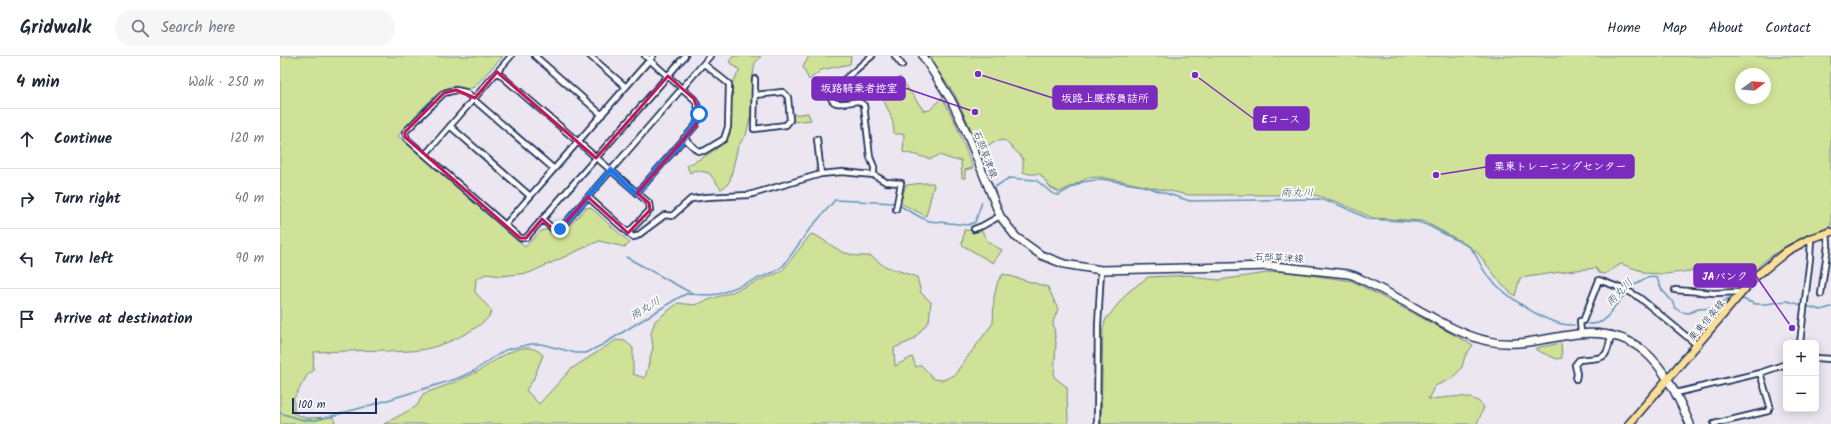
<!DOCTYPE html>
<html lang="en">
<head>
<meta charset="utf-8">
<style>
	body { margin:0; font-family:Kalam,"Klee One",sans-serif; background:#f6f6f7; color:#1f2937 }
	.controls { position:absolute; right:12px; bottom:12px; display:grid; overflow:hidden; border-radius:6px; box-shadow:0 2px 10px #0003 }
	.controls button { width:36px; height:36px; display:grid; place-items:center; padding:0; border:0; border-bottom:1px solid #e0e1e3; background:#fff; color:#1f2937; font:20px sans-serif }
	.compass { position:absolute; left:1455px; top:12px; width:36px; height:36px; border-radius:50%; background:#fff; box-shadow:0 2px 10px #0003; rotate:74deg }
	.scale { position:absolute; left:12px; bottom:10px; width:85px; box-sizing:border-box; padding-left:4px; border:2px solid #1b2f5e; border-top:0; font-size:11px; line-height:14px; white-space:nowrap; color:#1b2f5e; -webkit-text-stroke:3px #fdfcf7; paint-order:stroke }
	.stop { position:absolute; width:12px; height:12px; margin:-9px; border:3px solid #1a73e8; border-radius:50%; background:#fff }
	.stop.end { background:#1a73e8; border-color:#fff; box-shadow:0 1px 4px #0008 }
	.list { margin:0; padding:0; list-style:none }
	h2 { display:flex; justify-content:space-between; align-items:center; height:52px; margin:0; padding:0 16px; font-size:17px }
	h2 small { font-size:13px; font-weight:400; color:#747a83 }
	.list li { display:grid; grid-template-columns:26px 1fr auto; gap:12px; align-items:center; box-sizing:border-box; height:60px; padding:0 16px; border-top:1px solid #e0e1e3 }
	.list b { display:block; font-size:15px; white-space:nowrap }
	.list em { font-size:13px; font-style:normal; color:#747a83 }
	.icon { flex:none; width:22px; height:22px; fill:none; stroke:currentColor; stroke-width:2; stroke-linecap:round; stroke-linejoin:round }
	.map { position:relative; flex:none; width:1551px; height:368px; overflow:hidden }
	header { display:flex; align-items:center; gap:24px; box-sizing:border-box; height:56px; padding:0 20px; background:#fff; border-bottom:1px solid #e0e1e3 }
	header strong { font-size:19px }
	nav { display:flex; gap:22px; margin-inline-start:auto; font-size:14px }
	.search { width:280px; height:36px; background:#f6f6f7; display:flex; align-items:center; gap:10px; box-sizing:border-box; padding:0 14px; border-radius:22px; color:#747a83; font-size:15px }
	main { display:flex }
	aside { flex:1; background:#fff }
	.map>svg:first-child { display:block }
</style>
</head>
<body>
<header>
<strong>Gridwalk</strong>
<div class="search"><svg class="icon" aria-label="search" viewBox="0 0 24 24"><circle cx="10" cy="10" r="6"/><path d="M15 15l6 6"/></svg>Search here</div>
<nav><a>Home</a><a>Map</a><a>About</a><a>Contact</a></nav>
</header>
<main>
<aside>
<h2>4 min<small>Walk · 250 m</small></h2>
<ul class="list">
<li><svg class="icon" aria-label="ahead" viewBox="0 0 24 24"><path d="M12 20V5M6 11l6-6 6 6"/></svg><div><b>Continue</b></div><em>120 m</em></li>
<li><svg class="icon" aria-label="right" viewBox="0 0 24 24"><path d="M7 20v-9h11M14 6l5 5-5 5"/></svg><div><b>Turn right</b></div><em>40 m</em></li>
<li><svg class="icon" aria-label="left" viewBox="0 0 24 24"><path d="M17 20v-9H6M10 6l-5 5 5 5"/></svg><div><b>Turn left</b></div><em>90 m</em></li>
<li><svg class="icon" aria-label="arrive" viewBox="0 0 24 24"><path d="M6 21V4h12l-3 4 3 4H6"/></svg><div><b>Arrive at destination</b></div></li>
</ul>
</aside>
<div class="map">
<svg width="1551" height="368" viewBox="0 0 1551 368">
	<rect width="100%" height="100%" fill="#ebe6f0"/>
	<filter id="ink" filterUnits="userSpaceOnUse"><feTurbulence type="fractalNoise" baseFrequency=".025" numOctaves="2"/><feDisplacementMap in="SourceGraphic" scale="8" xChannelSelector="R" yChannelSelector="G"/><feConvolveMatrix kernelMatrix="1 2 1 2 8 2 1 2 1" color-interpolation-filters="sRGB"/></filter>
	<g filter="url(#ink)">
		<path fill="#cfe297" stroke="#75887a" fill-rule="evenodd" d="M0 0H223L194 31C187 35 179 30 170 31 157 34 127 68 118 80L245 191 261 175 268 173 276 180 281 179 306 152 310 151 350 187 345 191 319 185 249 217 221 220 206 218 196 223 195 236 212 255C206 271 167 288 150 292 136 296 121 295 107 296L104 294 34 296 33 315 28 318 14 342V355L11 356 26 362 53 361 55 366 51 368H0Z
			M453 0H481L475 7 472 25 471 58 466 79 458 90 450 124 447 129 441 133 429 117 415 114 410 117 407 110C421 102 442 93 450 78L452 27 460 14 449 6Z
			M529 0H571L570 8 541 14 529 24 523 11Z
			M648 0H1551V170L1509 188 1484 205 1458 232 1444 234V223L1412 215 1385 218 1362 217V215L1341 208 1325 218 1319 217 1316 212 1287 215 1240 222 1235 240 1223 230 1197 196 1177 183 1143 165 1093 162 1060 147 1035 139H909L821 121 808 122 779 136 770 131 760 118H749L743 116V103L740 99 724 84 713 86 701 95 675 39 653 8 652 1ZM1461 18H1485V42H1461Z
			M620 21 644 55 650 54 662 41 676 68 693 112 685 114V122H682L681 104H674L659 99 651 103 623 96 624 78H614C614 62 606 48 597 34Z
			M528 57 531 64 513 66 512 59Z
			M644 127H653L654 129 646 160 620 147 626 129Z
			M684 174 702 175 708 186 722 194 713 207 682 189Z
			M531 178 537 180 562 196 577 200H591L604 210 637 221 641 237 651 246 649 265 633 284 614 292 615 310 632 301 636 311 641 309 654 323 663 324 677 318V315L713 267 714 241 718 225 723 218 768 231 778 253 773 266 776 287 774 321 787 331 788 368H104L137 350 143 338C158 332 174 327 189 320 209 312 242 277 263 299L253 324 246 334 259 348 291 313 336 284 345 285 353 292V318L365 322 373 291 371 277 375 265 398 247 414 249 452 236 502 215Z
			M1001 215 1072 225 1193 289 1185 300 1182 311 1173 322 1155 330 1148 343C1166 343 1192 334 1204 351L1197 368H821L823 272 826 263 848 236 868 221 911 219 919 222 939 224Z
			M1281 287 1282 302 1277 303 1256 294V292Z"/>
		<g fill="none" stroke-linecap="round" stroke-linejoin="round">
			<path stroke="#6196b6" stroke-width="1.5" d="M715 131 729 122 756 124 773 138 778 139 802 126 821 123 863 130 910 145 1039 143 1059 149 1089 163 1138 166 1147 169 1190 191C1198 200 1200 211 1208 220 1224 239 1268 271 1294 269
				M346 201 413 238
				M1460 242 1475 248H1486L1507 245 1541 254 1551 251
				M1308 268C1313 268 1318 268 1323 265 1328 261 1331 255 1335 250 1344 239 1361 217 1377 222L1382 234 1392 245 1395 252 1401 256 1409 257 1418 253 1435 252 1447 243 1454 241
				M0 357 23 364H37L88 350 176 323 194 315 225 294 251 288H261L296 297H306L322 289 398 242 406 238 429 239 439 238 494 216 503 210 529 174 555 144 615 147 640 161 649 165 688 169 695 166 702 146"/>
			<g stroke="#1b2f5e" stroke-width="8">
				<path id="minor" d="M255 0 322 59
					M310 0 346 31
					M592 0C578 11 566 24 551 33 547 53 565 47 578 45L584 49 590 101 594 111V119
					M615 0 622 9
					M217 16 369 147 370 154 348 177
					M475 23 474 73 506 69 510 64 508 41 503 36 475 39
					M170 70 250 140
					M404 82 418 95H424L444 83 448 71 449 28 424 8
					M537 83 541 118
					M145 99 231 0
					M274 113 185 36 176 34 164 37 125 76 127 83 240 182H246L405 0
					M357 137 416 69C420 60 420 52 414 43L365 0
					M308 141 353 181 357 180 385 159 392 160 411 143 427 141 469 139 541 118 562 116 594 119 606 126 621 127 616 153
					M262 163 273 173H280L430 0
					M225 169 373 0
					M694 173 702 170 720 160
					M1395 234 1434 237 1462 236
					M1541 238 1548 189 1547 177
					M1301 277 1300 265H1303L1319 224 1346 234 1360 242 1417 289
					M1520 287 1530 202 1531 182
					M1536 302 1551 303
					M1296 323 1297 318 1295 309 1299 304C1324 301 1327 306 1331 278
					M1396 337 1480 317 1506 308
					M817 368 818 269 821 214
					M1434 368 1488 355 1490 350 1480 317"/>
			</g>
			<g stroke="#1b2f5e" stroke-width="10">
				<path id="secondary" d="M643 0 671 44 686 75 720 160 736 181 761 199 784 208 821 214 993 210 1068 218 1075 220C1097 231 1118 242 1139 254 1161 266 1184 280 1208 285 1233 291 1258 284 1283 280 1358 266 1383 306 1410 368"/>
			</g>
			<g stroke="#1b2f5e" stroke-width="10">
				<path id="primary" d="M1349 368 1475 221 1507 195 1531 182 1551 176"/>
			</g>
			<use href="#minor" stroke="#fdfcf7" stroke-width="4.5"/>
			<use href="#secondary" stroke="#fdfcf7" stroke-width="7"/>
			<use href="#primary" stroke="#fcde96" stroke-width="7"/>
		</g>
	</g>
	<g fill="none" stroke-linecap="round" stroke-linejoin="round" filter="url(#ink)">
		<path stroke="#1a73e8" stroke-width="5" d="M280 173 331 114 357 137 416 69 419 58"/>
	</g>
	<path fill="none" stroke="#c2185b" stroke-width="3" stroke-linejoin="round" d="M217 16 316 102 388 20 414 43 419 58 416 69 357 137 369 147 370 154 348 177 308 141 280 173H273L262 163 246 182H240L125 81V76L164 37 176 34 195 42Z"/>
	<g text-anchor="middle" stroke-width="3.5" stroke-linejoin="round" paint-order="stroke">
		<g font-size="10" fill="#1b2f5e" stroke="#fdfcf7">
			<text transform="translate(706 98) rotate(69)" y="4">石部草津線</text>
			<text transform="translate(999 201) rotate(3)" y="4">石部草津線</text>
			<text transform="translate(1426 264) rotate(-50)" y="4">栗東信楽線</text>
		</g>
		<g font-size="11" font-style="italic" fill="#385a83" stroke="#fdfcf7">
			<text x="1017" y="140">雨丸川</text>
			<text transform="translate(1339 236) rotate(-46)" y="4">雨丸川</text>
			<text transform="translate(365 252) rotate(-31)" y="4">雨丸川</text>
		</g>
	</g>
	<path fill="none" stroke="#7b2cbf" stroke-width="1.5" d="M695 56L625 32M698 18L773 42M915 19L974 63M1156 119L1206 111M1512 272L1476 220"/>
	<g fill="#7b2cbf" stroke="#fdfcf7" stroke-width="1.5">
		<circle cx="695" cy="56" r="4"/>
		<circle cx="698" cy="18" r="4"/>
		<circle cx="915" cy="19" r="4"/>
		<circle cx="1156" cy="119" r="4"/>
		<circle cx="1512" cy="272" r="4"/>
	</g>
	<g fill="#7b2cbf" stroke="#7b2cbf" stroke-width="1.5">
		<rect x="532" y="21" width="93" height="23" rx="4"/>
		<rect x="773" y="30" width="104" height="23" rx="4"/>
		<rect x="974" y="51" width="55" height="23" rx="4"/>
		<rect x="1206" y="99" width="148" height="23" rx="4"/>
		<rect x="1414" y="208" width="62" height="23" rx="4"/>
	</g>
	<g font-size="11" text-anchor="middle" font-weight="bold" fill="#fff">
		<text x="579" y="36">坂路騎乗者控室</text>
		<text x="825" y="46">坂路上厩務員詰所</text>
		<text x="1001" y="67">Eコース</text>
		<text x="1280" y="114">栗東トレーニングセンター</text>
		<text x="1445" y="224">JAバンク</text>
	</g>
</svg>
<div class="controls">
<button>+</button>
<button>−</button>
</div>
<svg class="compass" viewBox="-18 -18 36 36"><path d="M0-13l5 13h-10z" fill="#e53935"/><path d="M0 13l5-13h-10z" fill="#747a83"/></svg>
<div class="scale">100 m</div>
<div class="stop" style="left:419px;top:58px"></div>
<div class="stop end" style="left:280px;top:173px"></div>
</div>
</main>
</body>
</html>
